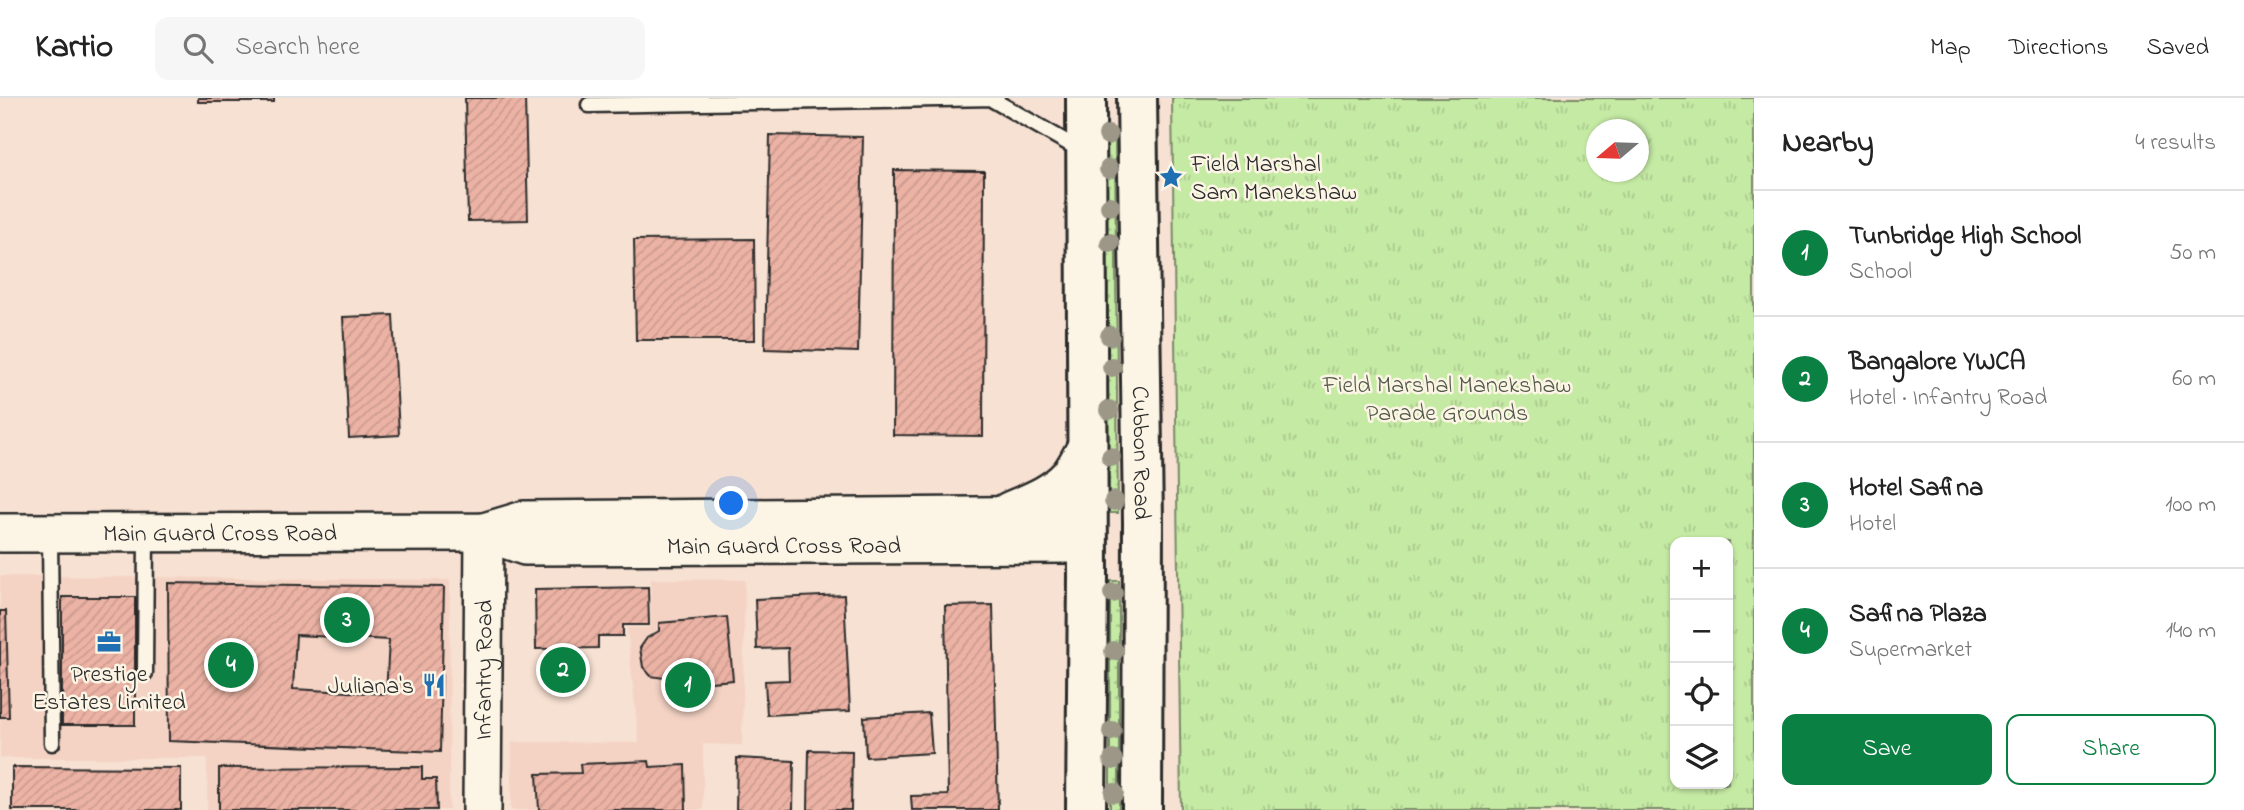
<!DOCTYPE html>
<html lang="en">
<head>
<meta charset="utf-8">
<style>
	body { margin:0; font-family:"Indie Flower",sans-serif; background:#f6f6f6; color:#222 }
	.controls { position:absolute; right:21px; bottom:21px; display:grid; overflow:hidden; border-radius:14px; box-shadow:0 2px 5px #0004 }
	.controls button { width:63px; height:63px; display:grid; place-items:center; padding:0; border:0; border-bottom:2px solid #e0e0e0; background:#fff; color:#222; font:35px sans-serif }
	.compass { position:absolute; left:1586px; top:21px; width:63px; height:63px; border-radius:50%; background:#fff; box-shadow:0 2px 5px #0004; rotate:251deg }
	.you { position:absolute; left:732px; top:406px; width:24px; height:24px; margin:-18px; border:5px solid #fff; border-radius:50%; background:#1a73e8; box-shadow:0 0 0 10px #1a73e833 }
	.badge { display:grid; place-items:center; width:46px; height:46px; border-radius:50%; background:#0b8043; color:#fff; font-size:23px; font-weight:700 }
	.pin { position:absolute; translate:-50% -50%; border:4px solid #fff; box-shadow:0 2px 7px #0006 }
	.list { margin:0; padding:0; list-style:none }
	h2 { display:flex; justify-content:space-between; align-items:center; height:91px; margin:0; padding:0 28px; font-size:30px }
	h2 small { font-size:23px; font-weight:400; color:#767676 }
	.list li { display:grid; grid-template-columns:46px 1fr auto; gap:21px; align-items:center; box-sizing:border-box; height:126px; padding:0 28px; border-top:2px solid #e0e0e0 }
	.list b { display:block; font-size:26px; white-space:nowrap }
	.list p { margin:0; font-size:23px; white-space:nowrap; color:#767676 }
	.list em { font-size:23px; font-style:normal; color:#767676 }
	.actions { display:flex; gap:14px; padding:21px 28px }
	.actions a { flex:1; padding:16px 0; border:2px solid #0b8043; border-radius:14px; text-align:center; font-size:24px; color:#0b8043 }
	.actions .main { background:#0b8043; color:#fff }
	.icon { flex:none; width:38px; height:38px; fill:none; stroke:currentColor; stroke-width:2; stroke-linecap:round; stroke-linejoin:round }
	.map { position:relative; flex:none; width:1754px; height:712px; overflow:hidden }
	header { display:flex; align-items:center; gap:42px; box-sizing:border-box; height:98px; padding:0 35px; background:#fff; border-bottom:2px solid #e0e0e0 }
	header strong { font-size:33px }
	nav { display:flex; gap:38px; margin-inline-start:auto; font-size:24px }
	.search { width:490px; height:63px; background:#f6f6f6; display:flex; align-items:center; gap:18px; box-sizing:border-box; padding:0 24px; border-radius:14px; color:#767676; font-size:26px }
	main { display:flex }
	aside { flex:1; background:#fff }
	.map>svg:first-child { display:block }
</style>
</head>
<body>
<header>
<strong>Kartio</strong>
<div class="search"><svg class="icon" aria-label="search" viewBox="0 0 24 24"><circle cx="10" cy="10" r="6"/><path d="M15 15l6 6"/></svg>Search here</div>
<nav><a>Map</a><a>Directions</a><a>Saved</a></nav>
</header>
<main>
<div class="map">
<svg width="1754" height="712" viewBox="0 0 1754 712">
	<defs>
		<pattern id="grass-dots" width="8" height="8" patternUnits="userSpaceOnUse" patternTransform="scale(1.75)"><rect width="8" height="8" fill="#c5eaa4"/><path d="M2 2h.1M6 6h.1" fill="none" stroke="#a9c98d" stroke-width="1.8" stroke-linecap="round"/></pattern>
		<pattern id="park-tufts" width="24" height="20" patternUnits="userSpaceOnUse" patternTransform="scale(1.75)"><rect width="24" height="20" fill="#c5eaa4"/><path d="M3 7l-1-3M5 7V3M7 7l1-3M15 17l-1-3M17 17v-4M19 17l1-3" fill="none" stroke="#a9c98d"/></pattern>
		<pattern id="building-hatch" width="6" height="6" patternUnits="userSpaceOnUse" patternTransform="scale(1.75)"><rect width="6" height="6" fill="#ecb3a5"/><path d="M-1 1l2-2M0 6l6-6M5 7l2-2" fill="none" stroke="#cb9a8e"/></pattern>
	</defs>
	<rect width="100%" height="100%" fill="#f7e1d2"/>
	<filter id="ink" filterUnits="userSpaceOnUse"><feTurbulence type="fractalNoise" baseFrequency=".0143" numOctaves="2"/><feDisplacementMap in="SourceGraphic" scale="14" xChannelSelector="R" yChannelSelector="G"/><feConvolveMatrix kernelMatrix="1 2 1 2 8 2 1 2 1" color-interpolation-filters="sRGB"/></filter>
	<g filter="url(#ink)">
		<path fill="#f4d3c4" d="M0 478 450 482 449 712H207V660H0Z
			M651 481 745 482 742 647 703 646V712H511L512 644 639 645 627 530 651 529Z"/>
		<path fill="url(#grass-dots)" stroke="#788a68" stroke-width="2" d="M1106 34H1115L1118 415H1109Z
			M1110 483H1119V712H1110Z"/>
		<path fill="url(#park-tufts)" stroke="#788a68" stroke-width="2" fill-rule="evenodd" d="M1172 0H1754V712H1181ZM1596 32H1638V74H1596ZM1675 444H1728V686H1675Z"/>
		<path fill="url(#building-hatch)" stroke="#2b2b2b" stroke-width="2" fill-rule="evenodd" d="M198 0H274V4H198Z
			M465 0H525L528 122 468 123Z
			M770 37 863 39 858 254 765 251Z
			M894 72 984 73 983 338 893 337Z
			M754 141 755 242H636L634 142Z
			M393 217 399 337 349 340 343 219Z
			M168 485 444 489 440 654 169 643ZM296 537 389 542 386 596 293 591Z
			M648 489 649 527H623V538H598V550L536 551 535 491Z
			M844 497 850 613 767 617 765 583 789 582 788 550 757 551 755 501Z
			M62 499H135V627H62Z
			M993 507 998 712H912L911 698 948 697 945 508Z
			M0 513H6L9 619H0Z
			M727 519 733 582 665 588 664 580 651 578 643 569 640 550 647 540 659 533V525Z
			M929 615 932 655 866 659 864 619Z
			M809 652 852 653 851 712H808Z
			M737 660 794 663 793 712H736Z
			M649 663 650 669 685 667 686 712H539L537 676 581 675 580 666Z
			M12 669 181 670V712H12Z
			M422 669V681H436L437 712H219V670Z"/>
		<g fill="none" stroke-linecap="round" stroke-linejoin="round">
			<g stroke="#2b2b2b" stroke-width="19">
				<path id="service" d="M993 2 1082 53
					M589 7 996 0
					M50 436 52 645
					M145 575 146 436"/>
			</g>
			<g stroke="#2b2b2b" stroke-width="42">
				<g id="tertiary">
					<path d="M1009 413C1030 404 1053 396 1069 378 1076 370 1081 358 1087 348"/>
					<path id="s1" d="M0 435 484 434 524 422 1086 417"/>
					<path id="s2" d="M505 441 525 448 1087 446"/>
					<path id="s3" d="M482 712 484 434"/>
				</g>
			</g>
			<g stroke="#2b2b2b" stroke-width="44">
				<g id="primary">
					<path d="M1086 0 1088 478 1086 712"/>
					<path id="s4" d="M1137 0 1143 424 1142 712"/>
				</g>
			</g>
			<use href="#service" stroke="#fcf5e5" stroke-width="14"/>
			<use href="#tertiary" stroke="#fcf5e5" stroke-width="37"/>
			<use href="#primary" stroke="#fcf5e5" stroke-width="38"/>
		</g>
		<g fill="#9c9787">
			<circle cx="1108" cy="37" r="10"/>
			<circle cx="1109" cy="71" r="10"/>
			<circle cx="1110" cy="108" r="10"/>
			<circle cx="1110" cy="145" r="10"/>
			<circle cx="1110" cy="238" r="10"/>
			<circle cx="1112" cy="269" r="10"/>
			<circle cx="1109" cy="312" r="10"/>
			<circle cx="1111" cy="359" r="10"/>
			<circle cx="1114" cy="403" r="10"/>
			<circle cx="1113" cy="495" r="10"/>
			<circle cx="1114" cy="553" r="10"/>
			<circle cx="1112" cy="633" r="10"/>
			<circle cx="1113" cy="662" r="10"/>
			<circle cx="1114" cy="695" r="10"/>
		</g>
	</g>
	<defs>
		<g id="sight-bare" transform="scale(1.89)"><path d="M0-6L1.8-2.2L6-1.7L2.9 1.2L3.7 5.4L0 3.3L-3.7 5.4L-2.9 1.2L-6-1.7L-1.8-2.2Z" fill="#1f6fb2" stroke="#fcf5e5" stroke-width="2.5" paint-order="stroke"/></g>
		<g id="office-bare" transform="scale(1.89)"><path d="M-6-3h4V-5.5h4V-3h4V5H-6ZM-1-4.5V-3h2v-1.5ZM-6 0V1H6V0Z" fill="#1f6fb2" stroke="#fcf5e5" stroke-width="2.5" paint-order="stroke"/></g>
		<g id="restaurant-bare" transform="scale(1.89)"><path d="M-5-6h1v4h1v-4h1v4h1v-4h1v5L-1.5 .5V6h-2V.5L-5-1ZM5-6V6H3V1.5H1.5Q1.5-4 5-6Z" fill="#1f6fb2" stroke="#fcf5e5" stroke-width="2.5" paint-order="stroke"/></g>
	</defs>
	<g fill-rule="evenodd">
		<use href="#sight-bare" x="1171" y="79"/>
		<use href="#office-bare" x="109" y="544"/>
		<use href="#restaurant-bare" x="434" y="587"/>
	</g>
	<g text-anchor="middle" stroke-width="5" stroke-linejoin="round" paint-order="stroke">
		<g font-size="24" fill="#2b2b2b" stroke="#fcf5e5" text-anchor="start">
			<text x="1191" y="73">Field Marshal<tspan x="1191" dy="28">Sam Manekshaw</tspan></text>
			<text x="109" y="583" text-anchor="middle">Prestige<tspan x="109" dy="28">Estates Limited</tspan></text>
			<text x="414" y="595" text-anchor="end">Juliana's</text>
		</g>
		<g font-size="24" fill="#525b49" stroke="#fcf5e5">
			<text x="1447" y="294">Field Marshal Manekshaw<tspan x="1447" dy="28">Parade Grounds</tspan></text>
		</g>
		<g font-size="24" fill="#2b2b2b" stroke="#fcf5e5">
			<text dy="8" stroke="none"><textPath href="#s4" startOffset="355">Cubbon Road</textPath></text>
			<text dy="8" stroke="none"><textPath href="#s1" startOffset="220">Main Guard Cross Road</textPath></text>
			<text dy="8" stroke="none"><textPath href="#s2" startOffset="280">Main Guard Cross Road</textPath></text>
			<text dy="8" stroke="none"><textPath href="#s3" startOffset="140">Infantry Road</textPath></text>
		</g>
	</g>
</svg>
<div class="controls">
<button>+</button>
<button>−</button>
<button><svg class="icon" aria-label="locate" viewBox="0 0 24 24"><circle cx="12" cy="12" r="6"/><path d="M12 2v4M12 18v4M2 12h4M18 12h4"/></svg></button>
<button><svg class="icon" aria-label="layers" viewBox="0 0 24 24"><path d="M12 4l9 5-9 5-9-5zM3 14l9 5 9-5"/></svg></button>
</div>
<svg class="compass" viewBox="-18 -18 36 36"><path d="M0-13l5 13h-10z" fill="#e53935"/><path d="M0 13l5-13h-10z" fill="#767676"/></svg>
<div class="you"></div>
<div class="pin badge" style="left:688px;top:587px">1</div>
<div class="pin badge" style="left:563px;top:572px">2</div>
<div class="pin badge" style="left:347px;top:522px">3</div>
<div class="pin badge" style="left:231px;top:567px">4</div>
</div>
<aside>
<h2>Nearby<small>4 results</small></h2>
<ul class="list">
<li><span class="badge">1</span><div><b>Tunbridge High School</b><p>School</p></div><em>50 m</em></li>
<li><span class="badge">2</span><div><b>Bangalore YWCA</b><p>Hotel · Infantry Road</p></div><em>60 m</em></li>
<li><span class="badge">3</span><div><b>Hotel Safina</b><p>Hotel</p></div><em>100 m</em></li>
<li><span class="badge">4</span><div><b>Safina Plaza</b><p>Supermarket</p></div><em>140 m</em></li>
</ul>
<div class="actions"><a class="main">Save</a><a>Share</a></div>
</aside>
</main>
</body>
</html>
